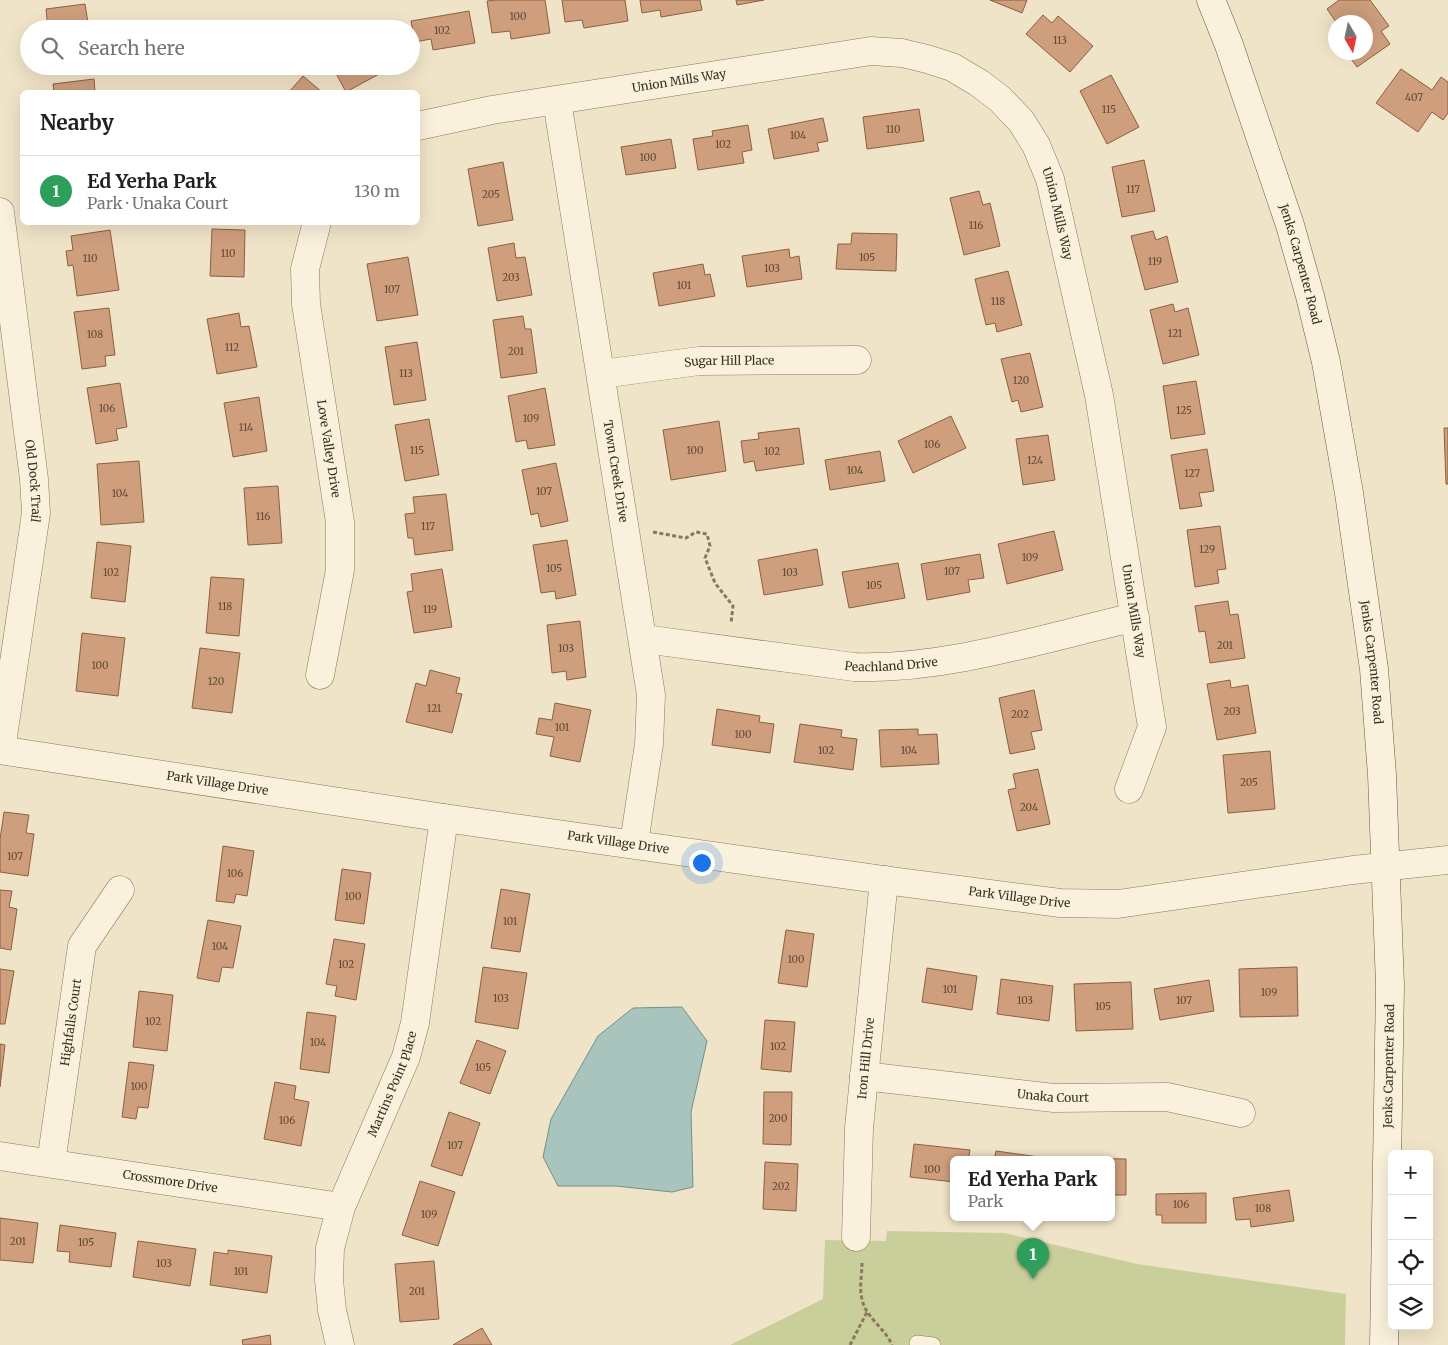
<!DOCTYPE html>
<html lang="en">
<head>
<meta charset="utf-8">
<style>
	body { margin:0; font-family:Merriweather,serif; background:#f6f6f6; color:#202124 }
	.controls { position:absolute; right:15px; bottom:15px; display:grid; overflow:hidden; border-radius:8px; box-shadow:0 5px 20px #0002 }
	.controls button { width:45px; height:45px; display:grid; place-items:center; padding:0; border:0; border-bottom:1px solid #e0e0e0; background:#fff; color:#202124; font:25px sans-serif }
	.compass { position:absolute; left:1328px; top:15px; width:45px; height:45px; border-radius:50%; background:#fff; box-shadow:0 5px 20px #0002; rotate:171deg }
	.you { position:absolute; left:701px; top:862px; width:18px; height:18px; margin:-12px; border:4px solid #fff; border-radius:50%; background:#1a73e8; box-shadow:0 0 0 8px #1a73e833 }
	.badge { display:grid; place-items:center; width:32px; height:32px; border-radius:50%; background:#9e2a2b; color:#fff; font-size:16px; font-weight:700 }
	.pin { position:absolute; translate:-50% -41px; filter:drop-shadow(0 1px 2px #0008) }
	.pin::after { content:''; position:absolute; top:26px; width:18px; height:15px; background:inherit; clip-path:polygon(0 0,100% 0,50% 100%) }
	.popup { position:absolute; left:950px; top:1156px; width:165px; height:65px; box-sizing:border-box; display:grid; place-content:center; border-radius:8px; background:#fff; filter:drop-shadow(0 1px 4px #0005); font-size:16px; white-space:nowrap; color:#757577 }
	.popup b { font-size:19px; color:#202124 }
	.popup::after { content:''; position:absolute; left:50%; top:100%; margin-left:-10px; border:10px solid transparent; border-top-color:#fff }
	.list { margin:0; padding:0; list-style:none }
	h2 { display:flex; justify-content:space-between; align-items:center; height:65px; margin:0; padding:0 20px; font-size:21px }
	h2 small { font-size:16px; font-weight:400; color:#757577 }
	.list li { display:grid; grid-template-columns:32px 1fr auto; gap:15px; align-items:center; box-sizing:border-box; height:70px; padding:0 20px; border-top:1px solid #e0e0e0 }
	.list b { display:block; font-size:19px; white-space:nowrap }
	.list p { margin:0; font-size:16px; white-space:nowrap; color:#757577 }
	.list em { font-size:16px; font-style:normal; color:#757577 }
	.icon { flex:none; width:28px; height:28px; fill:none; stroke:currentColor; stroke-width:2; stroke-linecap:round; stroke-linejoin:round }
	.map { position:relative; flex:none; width:1448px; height:1345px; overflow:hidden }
	.search { position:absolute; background:#fff; box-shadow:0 5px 20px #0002; left:20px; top:20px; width:400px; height:55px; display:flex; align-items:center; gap:12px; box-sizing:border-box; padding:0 18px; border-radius:28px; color:#757577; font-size:19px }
	.panel { position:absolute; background:#fff; box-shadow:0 5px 20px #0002; left:20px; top:90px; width:400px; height:135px; border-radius:8px }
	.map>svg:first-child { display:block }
</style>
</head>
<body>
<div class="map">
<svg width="1448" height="1345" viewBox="0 0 1448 1345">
	<rect width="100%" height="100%" fill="#f0e4c8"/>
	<path fill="#c9cf9b" d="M887 1231 1004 1233 1137 1264 1346 1294 1345 1345H730L823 1299 825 1240 886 1241Z"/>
	<path fill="#a9c4bc" stroke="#6f938a" d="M682 1007 707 1041 691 1112 693 1187 672 1192 616 1186H558L543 1157 551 1119 598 1036 633 1008Z"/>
	<path fill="#cf9f7d" stroke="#8d5f41" d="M496 0H545L550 33 511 39 510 31 492 33 487 1Z
		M562 0H625L628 21 584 28 582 20 565 22Z
		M640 0H700L702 10 661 17 660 10 642 13Z
		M736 0H764L737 5Z
		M990 0H1027L1022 13Z
		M1339 0H1370L1389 26 1381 31 1390 44 1357 67 1346 52H1366V22H1336L1327 9Z
		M85 4 89 29H48L46 9Z
		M469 11 475 43 433 50 431 39 415 42 411 21Z
		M1043 15 1052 23 1058 16 1093 46 1070 72 1026 34Z
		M332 66H392V67L346 92Z
		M1401 69 1432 90 1441 77 1448 82V113L1443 120 1432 112 1418 132 1376 103Z
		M1111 75 1139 127 1107 144 1080 91Z
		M303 76 322 92H289Z
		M94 79 95 92H54L53 84Z
		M919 109 924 141 867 149 863 117Z
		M823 118 828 141 817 143 819 151 774 159 768 129Z
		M748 125 752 150 742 152 744 163 698 170 693 139 713 136 712 131Z
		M671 139 676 168 626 175 621 147Z
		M1144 160 1155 211 1122 217 1112 167Z
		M503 162 513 220 478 226 468 169Z
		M979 191 983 205 990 203 1000 246 964 255 950 198Z
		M212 229 245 230 244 277 210 276Z
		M110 230 119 290 77 296 73 265 68 266 66 251 73 250 71 236Z
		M1153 231 1156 240 1167 236 1178 282 1145 290 1131 236Z
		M852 233 897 234 896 271 836 269 838 244H851Z
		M514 243 516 258 525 257 532 295 497 301 488 248Z
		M789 249 790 258 799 256 802 279 747 287 742 256Z
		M408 257 418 315 377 321 367 264Z
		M703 264 705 275 710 274 715 296 659 306 653 273Z
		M1008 271 1022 325 997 332 995 323 986 325 975 279Z
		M1173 304 1175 312 1188 308 1199 355 1163 364 1150 310Z
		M109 308 115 355 105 356 106 366 82 369 74 312Z
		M239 313 241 327 249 326 257 367 217 374 207 319Z
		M523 316 525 329H531L537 373 501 378 493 320Z
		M417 342 426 400 394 405 385 347Z
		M1030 353 1043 407 1021 412 1018 400 1012 402 1001 359Z
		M1196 381 1205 434 1171 439 1163 386Z
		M120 383 127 427 116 429 118 440 96 444 87 388Z
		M545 388 555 445 528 449 526 440 516 442 508 396Z
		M259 397 267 451 233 457 224 403Z
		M951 416 966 448 913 473 898 441Z
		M429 419 439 475 405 481 395 425Z
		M719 421 726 471 671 480 663 430Z
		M799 428 804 464 756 471 754 461 744 463 741 441 759 439 758 433Z
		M1444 428H1448V484H1446Z
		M1048 435 1055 480 1023 485 1016 439Z
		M1207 449 1214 491 1199 493 1202 506 1180 509 1171 455Z
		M880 451 885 481 830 490 825 460Z
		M139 461 144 522 101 525 97 464Z
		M556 463 568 521 541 527 538 513 531 515 522 470Z
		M278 486 282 543 248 545 244 488Z
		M446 494 453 550 415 555 413 538H408L405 514 415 513 413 497Z
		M1220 526 1226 569 1217 570 1219 583 1195 587 1187 530Z
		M1054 531 1063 570 1007 584 998 544Z
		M567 540 576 595 556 599 555 591 541 593 533 545Z
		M97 542 131 546 125 602 91 598Z
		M817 549 823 585 764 595 758 560Z
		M980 554 984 578 968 580 970 592 927 600 921 564Z
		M898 563 905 598 849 608 842 572Z
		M442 569 452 627 414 633 407 592 413 591 411 574Z
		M211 577 244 579 239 636 206 633Z
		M1228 601 1230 615 1238 614 1245 658 1210 663 1205 631 1199 632 1195 606Z
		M580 621 586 677 567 680 566 671 552 673 547 625Z
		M82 633 125 638 118 696 76 691Z
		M200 648 240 653 232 713 192 708Z
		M430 670 460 678 456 693 462 694 452 733 406 722 416 683 426 686Z
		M1230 680 1231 688 1248 685 1256 733 1217 740 1207 684Z
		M1034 690 1042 730 1031 732 1035 749 1010 754 999 698Z
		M555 703 591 710 580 762 550 756 554 737 536 734 539 718 552 720Z
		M717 709 760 716 759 722 774 724 770 753 712 745Z
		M800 724 842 730 841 737 857 739 853 770 794 762Z
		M918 729V735L937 734 939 764 881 767 879 730Z
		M1270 751 1275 809 1228 813 1223 755Z
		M1038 769 1050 824 1017 831 1008 790 1016 788 1013 774Z
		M4 812 29 815 26 833 34 834 28 876 0 872V839Z
		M223 846 254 851 247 896 236 894 234 903 216 901Z
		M342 869 371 873 364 924 335 920Z
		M501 889 530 894 520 952 491 948Z
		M0 890 12 891 9 907 17 909 11 950 0 948Z
		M208 920 241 926 233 968 222 967 219 982 197 978Z
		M786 930 814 934 807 987 778 983Z
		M334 939 365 944 356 1000 335 996 337 986 326 984Z
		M483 967 527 973 518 1029 475 1022Z
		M1297 967 1298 1016 1240 1017 1239 969Z
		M927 968 977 976 972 1010 922 1002Z
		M0 969 14 971 5 1024H0Z
		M1001 979 1053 986 1049 1021 997 1014Z
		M1209 980 1214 1011 1160 1020 1154 989Z
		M1131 982 1133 1029 1076 1031 1074 984Z
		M139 991 173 995 167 1051 133 1047Z
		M307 1012 336 1016 329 1073 300 1069Z
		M765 1020 795 1022 791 1072 761 1069Z
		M477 1040 506 1051 490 1094 460 1083Z
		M0 1044 5 1045 0 1087Z
		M129 1062 154 1065 148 1108 138 1107 136 1119 122 1117Z
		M275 1082 296 1086 294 1099 309 1102 301 1146 264 1139Z
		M764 1092H792L791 1145 763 1144Z
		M449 1112 480 1123 462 1176 431 1166Z
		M914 1144 970 1150 968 1160H954V1182L910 1177Z
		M996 1151 1046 1158V1160H994Z
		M1069 1158 1126 1159V1195H1112V1160H1069Z
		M765 1162 798 1164 796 1211 763 1209Z
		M420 1181 455 1192 438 1246 402 1235Z
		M1289 1190 1294 1221 1251 1227 1250 1219 1236 1220 1233 1198Z
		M1206 1193V1223H1162V1215H1156V1194Z
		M0 1218 38 1223 33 1263 0 1260Z
		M60 1225 116 1233 111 1267 69 1262 70 1252 57 1251Z
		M138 1241 196 1249 190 1286 133 1277Z
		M228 1250 272 1256 267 1293 210 1285 214 1252 228 1254Z
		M434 1261 439 1319 400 1322 395 1264Z
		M482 1328 492 1345H453Z
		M270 1335 271 1345H243L242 1340Z"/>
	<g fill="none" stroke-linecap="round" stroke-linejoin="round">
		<g stroke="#8d765c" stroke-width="16">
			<path id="lane" d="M917 1343 933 1345"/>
		</g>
		<g stroke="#8d765c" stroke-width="29">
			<g id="street">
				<path id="s1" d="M557 101 651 695 649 744 634 843"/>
				<path id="s2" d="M418 126 492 110 871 51 902 53 927 59 952 67 979 83 1000 99 1021 121 1036 145 1050 179 1099 395 1152 727 1129 789"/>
				<path id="s3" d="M0 212 34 479 36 513 1 750"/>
				<path id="s4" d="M317 222 305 269 306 304 340 522V570L320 675"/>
				<path id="s5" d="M602 374 699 361 857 360"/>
				<path id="s6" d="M644 639 854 667C947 670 1044 638 1135 617"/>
				<path id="s7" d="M0 750 444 818 884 880 1060 903 1118 904 1353 870 1448 860"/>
				<path id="s8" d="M864 1076 1054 1098 1167 1097 1241 1113"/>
				<path id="s9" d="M0 1156 341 1207"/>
				<path id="s10" d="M51 1163 82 946 120 890"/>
				<path id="s11" d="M856 1237 859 1128 884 880"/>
				<path id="s12" d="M340 1345 332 1310 329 1280 330 1248 341 1207 406 1057 415 1023 444 818"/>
			</g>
		</g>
		<g stroke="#6f573f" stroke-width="29">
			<g id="secondary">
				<path id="s13" d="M1211 0 1229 45 1290 225 1310 296 1326 362 1349 493 1374 669 1382 775 1390 985 1384 1345"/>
			</g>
		</g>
		<path stroke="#8d765c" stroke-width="3" stroke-dasharray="4 2.5" stroke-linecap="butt" d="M653 532 686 538 696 532 707 534 710 546 705 558 715 583 733 606 731 623
			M862 1263C862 1274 859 1288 862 1299 865 1317 885 1328 892 1345
			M850 1345 867 1312"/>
		<use href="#lane" stroke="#faf1dc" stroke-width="15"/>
		<use href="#street" stroke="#faf1dc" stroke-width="28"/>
		<use href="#secondary" stroke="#faf1dc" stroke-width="28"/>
	</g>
	<g text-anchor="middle" stroke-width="4" stroke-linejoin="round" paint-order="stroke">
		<g font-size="10" fill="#624a37">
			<text x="518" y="20">100</text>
			<text x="442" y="34">102</text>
			<text x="1060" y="44">113</text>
			<text x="1414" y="101">407</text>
			<text x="1109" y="113">115</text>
			<text x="893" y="133">110</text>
			<text x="798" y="139">104</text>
			<text x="723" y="148">102</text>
			<text x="648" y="161">100</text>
			<text x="1133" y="193">117</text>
			<text x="491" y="198">205</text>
			<text x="976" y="229">116</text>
			<text x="228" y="257">110</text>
			<text x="867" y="261">105</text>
			<text x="90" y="262">110</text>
			<text x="1155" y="265">119</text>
			<text x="772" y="272">103</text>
			<text x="511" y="281">203</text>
			<text x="684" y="289">101</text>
			<text x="392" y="293">107</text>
			<text x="998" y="305">118</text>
			<text x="1175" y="337">121</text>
			<text x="95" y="338">108</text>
			<text x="232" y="351">112</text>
			<text x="516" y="355">201</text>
			<text x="406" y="377">113</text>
			<text x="1021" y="384">120</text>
			<text x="107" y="412">106</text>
			<text x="1184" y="414">125</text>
			<text x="531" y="422">109</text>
			<text x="246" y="431">114</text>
			<text x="932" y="448">106</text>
			<text x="417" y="454">115</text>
			<text x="695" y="454">100</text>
			<text x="772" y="455">102</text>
			<text x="1035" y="464">124</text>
			<text x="855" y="474">104</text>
			<text x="1192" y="477">127</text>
			<text x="544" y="495">107</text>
			<text x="120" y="497">104</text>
			<text x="263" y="520">116</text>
			<text x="428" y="530">117</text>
			<text x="1207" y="553">129</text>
			<text x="1030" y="561">109</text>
			<text x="554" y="572">105</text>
			<text x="952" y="575">107</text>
			<text x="111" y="576">102</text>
			<text x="790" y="576">103</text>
			<text x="874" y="589">105</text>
			<text x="225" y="610">118</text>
			<text x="430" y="613">119</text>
			<text x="1225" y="649">201</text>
			<text x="566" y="652">103</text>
			<text x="100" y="669">100</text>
			<text x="216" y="685">120</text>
			<text x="434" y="712">121</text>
			<text x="1232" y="715">203</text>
			<text x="1020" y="718">202</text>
			<text x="562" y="731">101</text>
			<text x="743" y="738">100</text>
			<text x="826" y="754">102</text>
			<text x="909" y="754">104</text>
			<text x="1249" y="786">205</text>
			<text x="1029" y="811">204</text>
			<text x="15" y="860">107</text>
			<text x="235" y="877">106</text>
			<text x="353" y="900">100</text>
			<text x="510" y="925">101</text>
			<text x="220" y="950">104</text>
			<text x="796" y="963">100</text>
			<text x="346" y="968">102</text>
			<text x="950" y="993">101</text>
			<text x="1269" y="996">109</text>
			<text x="501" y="1002">103</text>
			<text x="1025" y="1004">103</text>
			<text x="1184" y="1004">107</text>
			<text x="1103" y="1010">105</text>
			<text x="153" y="1025">102</text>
			<text x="318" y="1046">104</text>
			<text x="778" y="1050">102</text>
			<text x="483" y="1071">105</text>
			<text x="139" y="1090">100</text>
			<text x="778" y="1122">200</text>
			<text x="287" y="1124">106</text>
			<text x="455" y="1149">107</text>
			<text x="932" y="1173">100</text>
			<text x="781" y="1190">202</text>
			<text x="1181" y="1208">106</text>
			<text x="1263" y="1212">108</text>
			<text x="429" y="1218">109</text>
			<text x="18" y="1245">201</text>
			<text x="86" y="1246">105</text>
			<text x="164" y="1267">103</text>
			<text x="241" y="1275">101</text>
			<text x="417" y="1295">201</text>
		</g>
		<g font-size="12" fill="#3d2e20" stroke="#f7eed8">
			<text dy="4" stroke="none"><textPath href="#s2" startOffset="265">Union Mills Way</textPath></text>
			<text dy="4" stroke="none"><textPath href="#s2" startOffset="731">Union Mills Way</textPath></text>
			<text dy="4" stroke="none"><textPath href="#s13" startOffset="279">Jenks Carpenter Road</textPath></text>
			<text dy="4" stroke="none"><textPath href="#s5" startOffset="128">Sugar Hill Place</textPath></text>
			<text dy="4" stroke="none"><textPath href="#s4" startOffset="230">Love Valley Drive</textPath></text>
			<text dy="4" stroke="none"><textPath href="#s1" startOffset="375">Town Creek Drive</textPath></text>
			<text dy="4" stroke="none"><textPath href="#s3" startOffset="271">Old Dock Trail</textPath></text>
			<text dy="4" stroke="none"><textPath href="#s2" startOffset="1136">Union Mills Way</textPath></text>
			<text dy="4" stroke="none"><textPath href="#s13" startOffset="684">Jenks Carpenter Road</textPath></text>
			<text dy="4" stroke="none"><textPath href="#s6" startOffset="249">Peachland Drive</textPath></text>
			<text dy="4" stroke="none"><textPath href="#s7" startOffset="220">Park Village Drive</textPath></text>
			<text dy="4" stroke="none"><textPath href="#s7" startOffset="625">Park Village Drive</textPath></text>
			<text dy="4" stroke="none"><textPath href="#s7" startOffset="1030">Park Village Drive</textPath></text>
			<text dy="4" stroke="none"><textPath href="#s10" startOffset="142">Highfalls Court</textPath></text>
			<text dy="4" stroke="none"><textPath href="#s11" startOffset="179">Iron Hill Drive</textPath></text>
			<text transform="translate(1389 1066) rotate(-89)" y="4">Jenks Carpenter Road</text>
			<text dy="4" stroke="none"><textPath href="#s12" startOffset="274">Martins Point Place</textPath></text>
			<text dy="4" stroke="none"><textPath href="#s8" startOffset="190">Unaka Court</textPath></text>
			<text dy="4" stroke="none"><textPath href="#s9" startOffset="172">Crossmore Drive</textPath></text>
		</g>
	</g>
</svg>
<div class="controls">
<button>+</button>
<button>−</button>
<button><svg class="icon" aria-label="locate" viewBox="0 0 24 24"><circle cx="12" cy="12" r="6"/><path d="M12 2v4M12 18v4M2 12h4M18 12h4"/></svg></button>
<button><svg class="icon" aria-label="layers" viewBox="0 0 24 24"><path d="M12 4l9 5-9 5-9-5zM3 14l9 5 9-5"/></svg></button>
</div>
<svg class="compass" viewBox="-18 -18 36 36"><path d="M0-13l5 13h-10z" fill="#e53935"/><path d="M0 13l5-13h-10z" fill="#757577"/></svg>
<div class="you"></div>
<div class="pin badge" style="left:1033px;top:1279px;background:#2e9e5b">1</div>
<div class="popup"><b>Ed Yerha Park</b>Park</div>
<div class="search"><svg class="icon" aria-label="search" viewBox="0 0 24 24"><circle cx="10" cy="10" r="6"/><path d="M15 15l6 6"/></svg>Search here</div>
<section class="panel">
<h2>Nearby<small></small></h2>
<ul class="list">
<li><span class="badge" style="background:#2e9e5b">1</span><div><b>Ed Yerha Park</b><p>Park · Unaka Court</p></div><em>130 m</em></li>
</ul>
</section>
</div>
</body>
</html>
